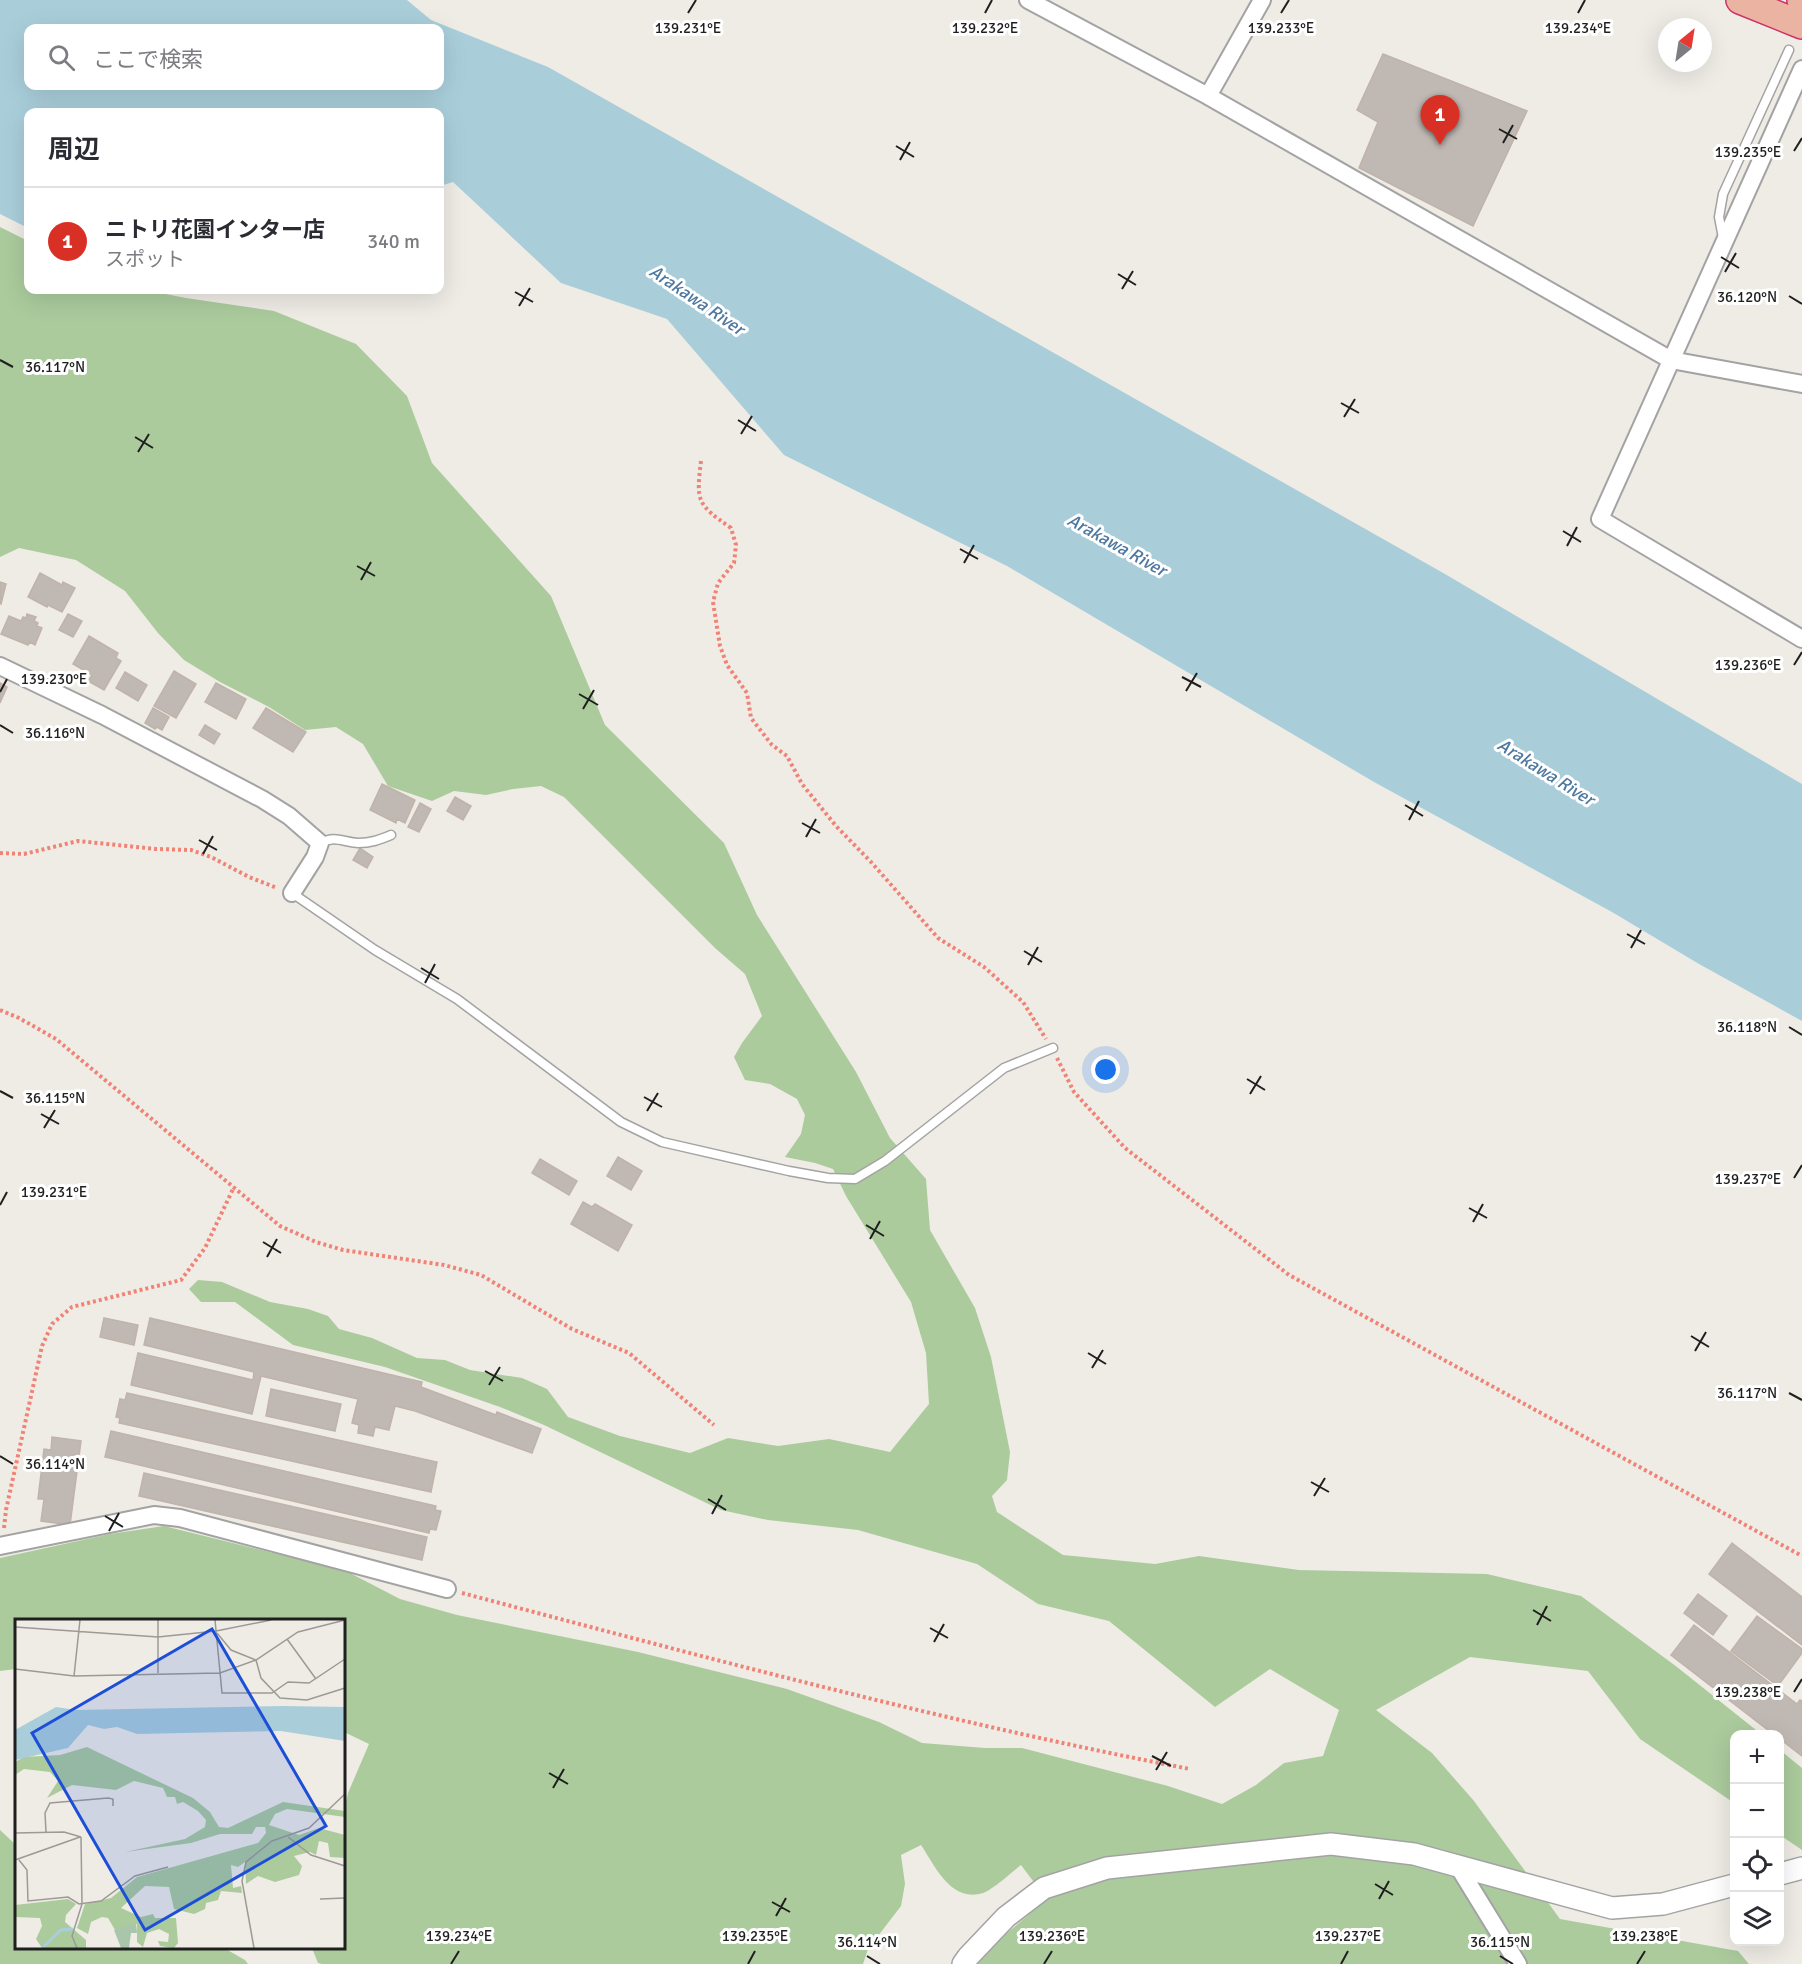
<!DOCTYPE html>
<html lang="ja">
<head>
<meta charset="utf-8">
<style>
	body { margin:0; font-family:Signika,"Noto Sans JP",sans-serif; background:#f7f7f7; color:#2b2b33 }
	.controls { position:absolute; right:18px; bottom:18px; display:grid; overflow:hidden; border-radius:12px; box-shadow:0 6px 24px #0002 }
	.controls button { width:54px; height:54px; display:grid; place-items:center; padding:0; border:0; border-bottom:2px solid #e1e1e2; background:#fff; color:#2b2b33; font:30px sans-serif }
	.compass { position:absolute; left:1658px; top:18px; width:54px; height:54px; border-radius:50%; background:#fff; box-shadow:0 6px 24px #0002; rotate:30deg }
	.you { position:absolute; left:1106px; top:1070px; width:21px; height:21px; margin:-15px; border:4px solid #fff; border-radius:50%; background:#1a73e8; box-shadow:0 0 0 9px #1a73e833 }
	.badge { display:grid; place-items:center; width:39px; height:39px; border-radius:50%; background:#d93025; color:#fff; font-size:20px; font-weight:700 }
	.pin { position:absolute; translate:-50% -50px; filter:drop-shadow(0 2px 3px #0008) }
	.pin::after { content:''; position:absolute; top:32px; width:21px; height:18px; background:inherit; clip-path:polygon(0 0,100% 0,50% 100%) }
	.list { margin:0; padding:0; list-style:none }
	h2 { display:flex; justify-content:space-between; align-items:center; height:78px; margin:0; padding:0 24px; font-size:26px }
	h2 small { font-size:20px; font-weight:400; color:#7c7c81 }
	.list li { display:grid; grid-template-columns:39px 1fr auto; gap:18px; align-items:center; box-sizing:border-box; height:108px; padding:0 24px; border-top:2px solid #e1e1e2 }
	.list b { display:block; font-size:22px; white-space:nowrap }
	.list p { margin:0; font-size:20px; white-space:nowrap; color:#7c7c81 }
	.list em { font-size:20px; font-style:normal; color:#7c7c81 }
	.icon { flex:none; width:33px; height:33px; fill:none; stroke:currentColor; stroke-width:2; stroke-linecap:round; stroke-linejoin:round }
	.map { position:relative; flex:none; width:1802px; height:1964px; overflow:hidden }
	.search { position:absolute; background:#fff; box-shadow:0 6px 24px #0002; left:24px; top:24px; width:420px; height:66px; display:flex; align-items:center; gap:15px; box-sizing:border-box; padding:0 21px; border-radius:12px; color:#7c7c81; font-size:22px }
	.panel { position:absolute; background:#fff; box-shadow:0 6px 24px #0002; left:24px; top:108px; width:420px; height:186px; border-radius:12px }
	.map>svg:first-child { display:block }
</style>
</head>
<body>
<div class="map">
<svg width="1802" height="1964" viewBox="0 0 1802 1964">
	<rect width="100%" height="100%" fill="#efece6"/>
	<path fill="#abcb9d" d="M0 227 28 241V290H145L186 298 274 311 356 344 407 396 432 463 551 596 605 725 724 843 757 915 856 1072 890 1138 926 1179 930 1230 975 1308 991 1357 1010 1452 1007 1480 992 1496 997 1512 1063 1555 1155 1564 1199 1556 1299 1570 1487 1574 1581 1596 1677 1667 1761 1734H1734V1803L1640 1739 1588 1671 1470 1657 1376 1710 1432 1753 1474 1801 1560 1919 1738 1951 1749 1964H971L1041 1904 1036 1885 1021 1865C1012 1872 992 1890 983 1893 951 1903 935 1866 921 1845L901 1855 905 1884 901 1906 868 1949 863 1964H322L318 1963 312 1948H344V1811L348 1793 369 1744 344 1732V1620H16V1669L0 1671V1558L110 1534 164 1526 346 1571 400 1599 457 1615 638 1652 787 1689 879 1722 922 1743 985 1748H1022L1168 1786 1222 1804 1256 1785 1284 1763 1323 1756 1339 1710 1270 1669 1215 1707 1109 1621 1038 1604 977 1564 858 1530 768 1520 721 1510 544 1425 500 1407 385 1367 293 1345 235 1302H201L189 1289 198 1280 222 1282 270 1302 308 1309 328 1316 339 1329 372 1338 417 1358 445 1360 470 1370 522 1378 547 1389 568 1417 620 1436 690 1453 728 1438 778 1446 829 1439 890 1452 929 1404 926 1353 911 1302 846 1196 833 1169 815 1163 785 1157 801 1134 805 1115 797 1099 770 1084 745 1080 734 1057 742 1043 762 1016 745 974 715 948 564 797 541 786 513 789 486 795 454 791 432 801 388 786 363 744 336 727 305 730 269 707 220 682 184 660 158 633 125 591 76 560 19 548 0 557Z
		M1780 1750 1802 1768V1850L1780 1835Z
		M0 1830 16 1845V1948H224L245 1960 248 1964H0Z"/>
	<path fill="#a9ceda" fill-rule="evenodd" d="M0 0H407L431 20 548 67 1445 574 1802 784V1021L1699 964 1612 912 1374 782 1007 566 784 455 667 319 561 283 453 182 440 186V112H28V228L0 214ZM28 28H440V86H28Z"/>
	<path fill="#bfb8b3" stroke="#c0b3a9" stroke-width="1.5" d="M1383 54 1527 111 1473 226 1359 168 1378 122 1357 110Z
		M40 573 62 585 63 582 75 588 62 612 48 605 47 607 28 597Z
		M0 582 6 584 1 604 0 603Z
		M27 614 36 617 34 621 38 623 37 626 42 628 35 645 30 642 28 645 1 634 9 616 21 621 23 617 26 618Z
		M68 614 82 621 73 637 59 630Z
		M89 636 118 653 116 658 121 661 104 690 88 681 92 675 73 664Z
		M174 671 196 684 176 718 154 706Z
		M125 672 147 685 138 701 116 688Z
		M0 683 7 687 0 703Z
		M216 683 246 699 236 719 205 702Z
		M153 708 169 717 162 730 157 727 155 729 145 723Z
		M266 708 306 732 293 752 253 728Z
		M205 725 220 734 214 744 199 735Z
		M382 784 415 800 405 823 397 819 396 823 370 810Z
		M455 797 471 806 463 820 447 811Z
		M420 803 431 809 419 832 408 827Z
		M360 848 373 857 367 868 353 860Z
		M618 1157 642 1171 631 1190 607 1176Z
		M540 1159 577 1181 569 1195 532 1173Z
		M583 1202 592 1207 595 1204 632 1225 618 1251 571 1224Z
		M104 1318 138 1325 134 1345 100 1337Z
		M150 1318 422 1382 421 1387 496 1415 497 1412 541 1429 532 1453 415 1411 395 1406 389 1430 375 1427 373 1436 358 1433 359 1425 352 1423 358 1399 261 1376 252 1414 131 1385 138 1353 253 1380 254 1372 144 1345Z
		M271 1389 341 1404 335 1431 266 1416Z
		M127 1393 437 1462 431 1492 119 1423 120 1418 116 1417 120 1399 125 1400Z
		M111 1431 436 1506 435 1510 441 1511 436 1530 430 1529 429 1533 105 1457Z
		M52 1437 81 1441 70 1525 41 1521 44 1499H38L44 1449 51 1450Z
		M144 1473 427 1537 422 1560 139 1496Z
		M1732 1543 1802 1597V1645L1709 1574Z
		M1698 1594 1727 1616 1713 1635 1684 1613Z
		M1757 1616 1802 1649V1653L1778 1686 1731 1651Z
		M1694 1625 1797 1704 1800 1700 1802 1701V1756L1780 1739V1734H1773L1671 1655Z"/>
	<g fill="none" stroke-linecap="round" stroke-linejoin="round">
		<g stroke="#a3a3a3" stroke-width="11">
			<path id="service" d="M1723 238 1719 217 1723 194 1789 50
				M320 843C336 835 342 842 358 843 371 843 379 840 391 835
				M292 893 375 950 457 999 621 1122 662 1142 789 1171 828 1178 855 1179 885 1161 1004 1068 1053 1048"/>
		</g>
		<g stroke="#a3a3a3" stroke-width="20">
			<path id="minor" d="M1028 0 1208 96 1671 360 1802 384
				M1802 69 1600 519 1802 639
				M1208 96 1262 0
				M0 666 102 715 262 799 289 816 320 843 315 857 292 893
				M0 1546 154 1515 180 1518 447 1589
				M1459 1868 1518 1964"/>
		</g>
		<g stroke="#a3a3a3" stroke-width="24">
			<path id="tertiary" d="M1780 1874 1802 1868
				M963 1964 968 1957 1006 1917 1044 1888 1107 1868 1331 1844 1414 1854 1612 1908 1663 1904 1734 1885"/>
		</g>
		<g stroke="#cf3167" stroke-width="30">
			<path id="trunk" d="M1740 0 1802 25
				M1801 0 1802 1"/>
		</g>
		<path stroke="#f08376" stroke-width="4" stroke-dasharray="3 3" stroke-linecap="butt" d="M701 461C696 502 697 504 731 528L736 545 734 563 718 583 713 602 720 646 727 665 747 693 751 718 772 745 787 756 802 784 836 826 871 862 938 938 984 967 1023 1002 1046 1039
			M0 853 24 854 78 841 156 849 191 850 211 857 249 877 277 888
			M0 1010 19 1018 56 1039 280 1226 316 1242 343 1250 444 1265 481 1275 572 1329 629 1353 714 1425
			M1057 1058 1074 1092 1125 1148 1289 1275 1802 1556
			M4 1528 6 1510 42 1346 52 1324 72 1307 181 1280 205 1248 234 1187
			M462 1593C704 1657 945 1722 1190 1769"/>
		<use href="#service" stroke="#fff" stroke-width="8"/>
		<use href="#minor" stroke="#fff" stroke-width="16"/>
		<use href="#tertiary" stroke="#fff" stroke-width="21"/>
		<use href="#trunk" stroke="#ebb3a2" stroke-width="27"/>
	</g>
	<path fill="none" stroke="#1f1f1f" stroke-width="2" d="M688 13 696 0M985 13 992 0M1281 13 1289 0M1578 13 1585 0M1499 129 1517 139M1503 143 1513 125M896 146 914 157M1794 151 1802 138M900 160 910 142M1721 257 1739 268M1725 272 1736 253M1118 274 1136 285M1122 289 1133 271M515 292 533 302M1789 296 1802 304M519 306 530 288M0 360 13 367M1341 403 1359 413M1344 417 1355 399M738 420 756 431M741 434 752 416M135 437 153 448M138 452 149 434M1563 531 1581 542M1567 546 1577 527M960 549 978 559M964 563 974 545M357 566 375 576M361 580 371 562M1794 665 1802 652M1182 677 1201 687M1186 691 1197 673M0 692 7 679M579 694 598 705M583 709 594 690M0 725 13 733M1405 805 1423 816M1409 820 1419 801M802 823 820 833M806 837 816 819M199 840 217 850M203 854 213 836M1627 934 1645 944M1631 948 1641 930M1024 951 1042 962M1028 965 1038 947M421 968 439 979M425 983 435 964M1789 1027 1802 1035M1247 1079 1265 1090M0 1091 13 1098M1250 1094 1261 1076M644 1097 662 1107M647 1111 658 1093M41 1114 59 1124M44 1128 55 1110M1794 1178 1802 1165M0 1205 7 1192M1469 1208 1487 1218M1473 1222 1483 1204M866 1225 884 1236M870 1239 880 1221M263 1242 281 1253M267 1257 277 1239M1691 1336 1709 1347M1695 1351 1706 1332M1088 1353 1106 1364M1092 1368 1103 1350M485 1371 503 1381M489 1385 500 1367M1789 1393 1802 1400M0 1456 13 1464M1311 1482 1329 1492M1314 1496 1325 1478M708 1499 726 1510M712 1514 722 1495M105 1516 123 1527M109 1531 119 1513M1533 1610 1551 1621M1537 1625 1547 1606M930 1628 948 1638M934 1642 944 1624M1794 1692 1802 1679M1152 1756 1171 1766M1156 1770 1167 1752M549 1773 568 1784M553 1788 564 1769M1375 1884 1393 1895M1379 1899 1389 1881M772 1902 790 1912M776 1916 786 1898M867 1956 880 1964M1500 1956 1513 1964M451 1964 459 1951M748 1964 755 1951M1044 1964 1052 1951M1341 1964 1348 1951M1637 1964 1645 1951"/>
	<g text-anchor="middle" stroke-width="6" stroke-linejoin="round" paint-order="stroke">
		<g font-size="18" font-style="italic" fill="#4f78a0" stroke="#fff">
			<text transform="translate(697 300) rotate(34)" y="6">Arakawa River</text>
			<text transform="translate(1117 545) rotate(29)" y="6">Arakawa River</text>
			<text transform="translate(1546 772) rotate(32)" y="6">Arakawa River</text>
		</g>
	</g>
	<g transform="translate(15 1619)">
		<rect width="330" height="330" fill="#efece6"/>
		<path d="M72 128 178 179 195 193 204 208 213 209 268 183 330 192V198L272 190 260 195 254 206 284 216 304 209 330 216V239L315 238 313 224 304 222 301 236 295 233 279 237 287 247 284 256 260 263 243 257 231 265 230 243 223 248 216 246 218 269 226 267 227 274 206 272 203 281 191 284 190 290 179 295 159 290 154 268 130 267 106 289 126 298 138 295 140 299H161L163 324 159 329 145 327 143 322 153 323 154 315 144 310 132 314 128 328 122 323V305L100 311 93 299 87 298 76 303 73 315 62 309 70 285 96 279 122 258 243 224 251 214 250 208H241L237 215H205L176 224 110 233 170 220 190 208 191 201 183 192 168 183 162 185 160 178H152L148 169 119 162 101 171 57 166 32 179 43 162 35 153 9 150 0 156V143L9 138 45 136ZM53 280 61 285 51 296 50 303 71 321V329H27L21 320 27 307 25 299 0 298V286Z" fill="#abcb9d"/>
		<path d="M121 304 122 314H116L114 329H106L99 311Z" fill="#a9c6ad"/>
		<path d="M269 87 330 88V122L266 112 122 115 102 108 89 110 73 106 53 129 0 141V111L41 88 61 91Z" fill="#a9ceda"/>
		<path fill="none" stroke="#a9ceda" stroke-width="3" d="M27 329 46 311 58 310"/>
		<path fill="none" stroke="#9c9a96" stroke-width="1.5" d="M143 1V54M200 1 207 74H257L273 63 294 64 330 40M0 8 143 18 201 12 256 1M202 14 216 31 241 41 246 59 265 79 292 81 330 69M272 20 301 60M0 50 59 57 205 54 241 41 283 13 330 1M59 57 65 1M31 213 30 194 35 184 93 179 98 180V187M0 214 49 213 66 218M273 218 296 236 330 247M0 241 65 218M4 241 12 251 13 282 53 278 64 285 86 282 120 257 153 248M305 280 330 279M62 329 57 317 67 285 66 218M239 329 227 262 231 243 257 222 294 209 330 175"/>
		<path fill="#1d4ed8" fill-opacity="0.15" stroke="#1d4ed8" stroke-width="3" d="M197 10 311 207 130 311 17 114Z"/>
		<rect width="330" height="330" fill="none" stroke="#1f1f1f" stroke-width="3"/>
	</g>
	<g font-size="15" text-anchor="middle" fill="#1f1f1f" stroke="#fff" stroke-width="6" stroke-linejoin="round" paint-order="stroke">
		<text x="688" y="33">139.231°E</text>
		<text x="985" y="33">139.232°E</text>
		<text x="1281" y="33">139.233°E</text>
		<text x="1578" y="33">139.234°E</text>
		<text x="1748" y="157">139.235°E</text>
		<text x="1747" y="302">36.120°N</text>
		<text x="55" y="372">36.117°N</text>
		<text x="1748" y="670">139.236°E</text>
		<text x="54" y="684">139.230°E</text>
		<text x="55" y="738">36.116°N</text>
		<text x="1747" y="1032">36.118°N</text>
		<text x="55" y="1103">36.115°N</text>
		<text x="1748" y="1184">139.237°E</text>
		<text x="54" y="1197">139.231°E</text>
		<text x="1747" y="1398">36.117°N</text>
		<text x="55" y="1469">36.114°N</text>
		<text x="1748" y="1697">139.238°E</text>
		<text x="459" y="1941">139.234°E</text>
		<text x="755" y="1941">139.235°E</text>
		<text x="1052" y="1941">139.236°E</text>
		<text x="1348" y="1941">139.237°E</text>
		<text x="1645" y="1941">139.238°E</text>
		<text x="867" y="1947">36.114°N</text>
		<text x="1500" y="1947">36.115°N</text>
	</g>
</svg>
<div class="controls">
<button>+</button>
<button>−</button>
<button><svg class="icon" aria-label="locate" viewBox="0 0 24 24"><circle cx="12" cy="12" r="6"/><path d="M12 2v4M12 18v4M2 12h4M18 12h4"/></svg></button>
<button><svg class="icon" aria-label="layers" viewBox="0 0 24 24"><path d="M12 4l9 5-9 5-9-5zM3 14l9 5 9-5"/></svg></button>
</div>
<svg class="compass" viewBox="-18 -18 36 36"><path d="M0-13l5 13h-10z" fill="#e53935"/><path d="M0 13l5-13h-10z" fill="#7c7c81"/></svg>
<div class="you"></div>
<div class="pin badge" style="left:1440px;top:145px">1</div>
<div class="search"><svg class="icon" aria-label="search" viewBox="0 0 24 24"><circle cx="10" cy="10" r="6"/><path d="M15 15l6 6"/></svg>ここで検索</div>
<section class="panel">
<h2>周辺<small></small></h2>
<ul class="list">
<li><span class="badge">1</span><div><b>ニトリ花園インター店</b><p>スポット</p></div><em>340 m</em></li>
</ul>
</section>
</div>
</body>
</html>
